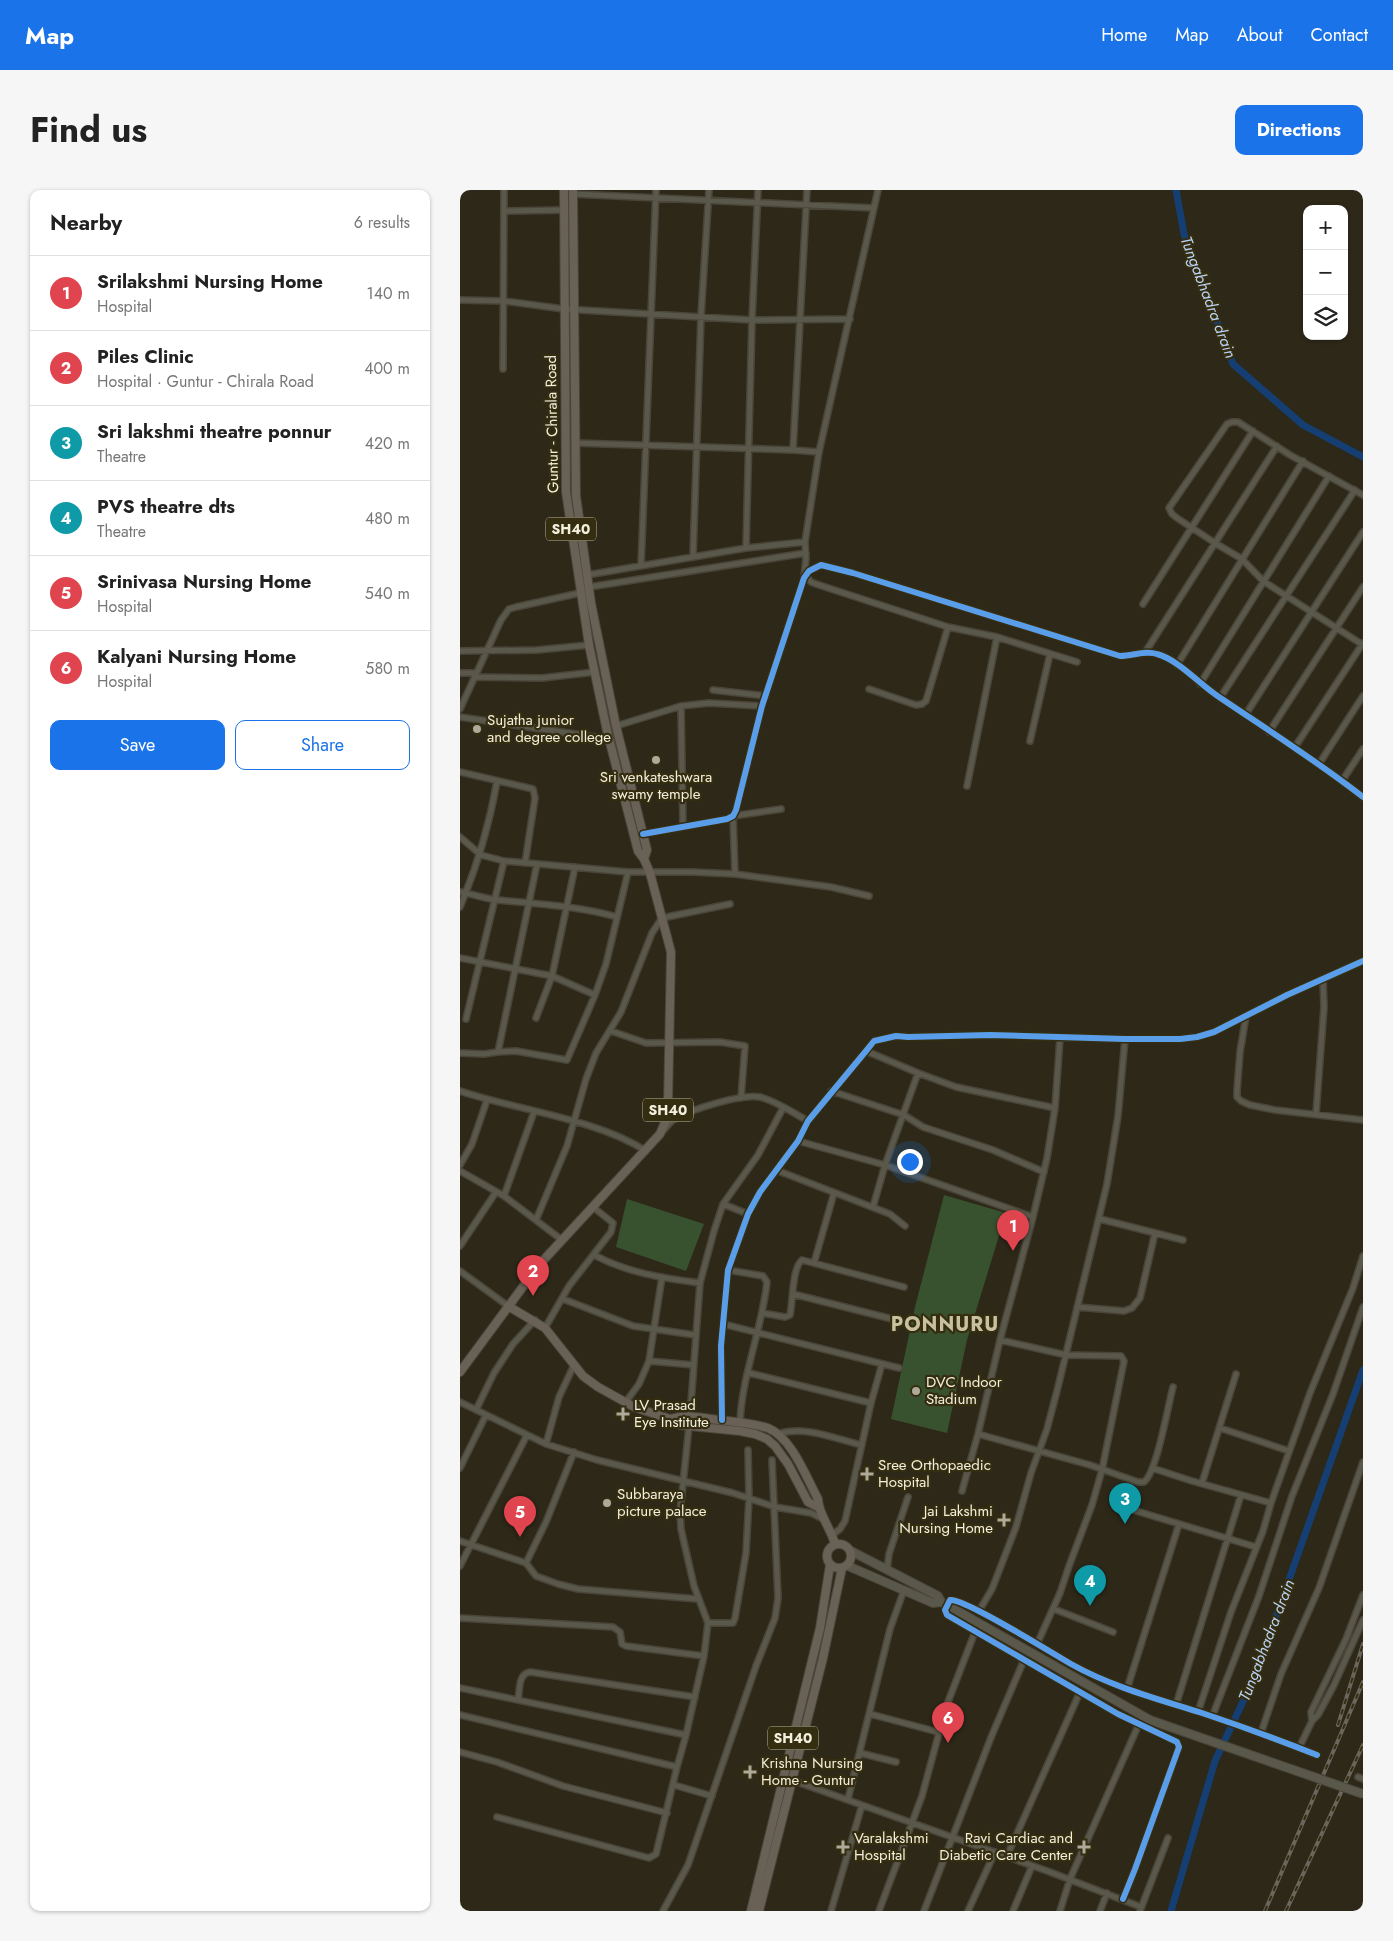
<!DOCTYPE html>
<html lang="en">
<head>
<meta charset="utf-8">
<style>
	body { margin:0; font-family:Jost,sans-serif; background:#f6f6f6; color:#222 }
	.controls { position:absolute; right:15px; top:15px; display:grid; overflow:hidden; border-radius:10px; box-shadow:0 1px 4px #0004 }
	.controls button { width:45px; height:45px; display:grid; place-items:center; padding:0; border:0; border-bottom:1px solid #e0e0e0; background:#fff; color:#222; font:25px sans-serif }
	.you { position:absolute; left:449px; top:971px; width:18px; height:18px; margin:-12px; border:4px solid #fff; border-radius:50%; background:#1a73e8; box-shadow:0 0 0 8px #1a73e833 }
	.badge { display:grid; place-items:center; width:32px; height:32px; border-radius:50%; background:#1a73e8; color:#fff; font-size:16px; font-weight:700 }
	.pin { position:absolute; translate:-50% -41px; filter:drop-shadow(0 1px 2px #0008) }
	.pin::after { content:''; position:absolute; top:26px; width:18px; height:15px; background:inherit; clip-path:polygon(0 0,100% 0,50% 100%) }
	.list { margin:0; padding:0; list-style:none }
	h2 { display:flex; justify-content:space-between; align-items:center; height:65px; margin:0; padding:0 20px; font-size:21px }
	h2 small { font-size:16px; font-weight:400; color:#767676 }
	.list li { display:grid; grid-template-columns:32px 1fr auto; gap:15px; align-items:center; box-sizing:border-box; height:75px; padding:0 20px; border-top:1px solid #e0e0e0 }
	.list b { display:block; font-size:19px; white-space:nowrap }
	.list p { margin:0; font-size:16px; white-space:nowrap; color:#767676 }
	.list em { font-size:16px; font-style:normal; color:#767676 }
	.actions { display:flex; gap:10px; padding:15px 20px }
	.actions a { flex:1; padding:11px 0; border:1px solid #1a73e8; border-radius:10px; text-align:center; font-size:18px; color:#1a73e8 }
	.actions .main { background:#1a73e8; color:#fff }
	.icon { flex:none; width:28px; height:28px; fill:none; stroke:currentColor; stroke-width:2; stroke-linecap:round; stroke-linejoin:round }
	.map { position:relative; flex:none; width:903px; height:1721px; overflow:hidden; border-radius:10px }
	header { display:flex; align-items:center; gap:30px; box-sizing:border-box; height:70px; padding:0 25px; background:#1a73e8; color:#fff }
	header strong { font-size:24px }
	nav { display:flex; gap:28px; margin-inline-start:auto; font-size:18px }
	.intro { display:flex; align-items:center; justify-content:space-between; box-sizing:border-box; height:120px; padding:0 30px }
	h1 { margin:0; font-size:35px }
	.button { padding:12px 22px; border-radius:10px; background:#1a73e8; color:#fff; font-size:18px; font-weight:700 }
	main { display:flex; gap:30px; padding:0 30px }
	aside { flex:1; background:#fff; border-radius:10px; box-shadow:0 1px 4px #0004 }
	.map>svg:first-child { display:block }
</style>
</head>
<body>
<header>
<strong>Map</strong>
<nav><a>Home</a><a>Map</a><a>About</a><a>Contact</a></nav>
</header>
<div class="intro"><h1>Find us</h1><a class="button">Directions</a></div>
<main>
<aside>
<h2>Nearby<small>6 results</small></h2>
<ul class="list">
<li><span class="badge" style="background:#e0444e">1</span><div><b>Srilakshmi Nursing Home</b><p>Hospital</p></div><em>140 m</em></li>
<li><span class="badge" style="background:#e0444e">2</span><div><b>Piles Clinic</b><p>Hospital · Guntur - Chirala Road</p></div><em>400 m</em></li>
<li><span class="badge" style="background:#0f9aa8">3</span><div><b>Sri lakshmi theatre ponnur</b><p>Theatre</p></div><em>420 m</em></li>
<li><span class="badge" style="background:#0f9aa8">4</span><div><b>PVS theatre dts</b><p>Theatre</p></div><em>480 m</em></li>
<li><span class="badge" style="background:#e0444e">5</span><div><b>Srinivasa Nursing Home</b><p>Hospital</p></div><em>540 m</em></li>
<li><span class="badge" style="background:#e0444e">6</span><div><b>Kalyani Nursing Home</b><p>Hospital</p></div><em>580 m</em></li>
</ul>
<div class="actions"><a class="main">Save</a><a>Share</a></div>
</aside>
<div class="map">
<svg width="903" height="1721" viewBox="0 0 903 1721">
	<rect width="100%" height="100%" fill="#2d2818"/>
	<path fill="#38522f" d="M484 1005 546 1023 507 1150 487 1243 431 1229 455 1117Z
		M167 1009 244 1034 226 1081 156 1057Z"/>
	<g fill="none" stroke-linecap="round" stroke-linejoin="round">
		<path stroke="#153f73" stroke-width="7" d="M716 0 724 44 773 174 843 235 903 267
			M711 1721 755 1571 795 1486 903 1180"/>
		<g stroke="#494539" stroke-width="8">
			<path id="street" d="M113 4 414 18
				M44 21 104 20
				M0 110 44 111 104 119 292 130 390 129
				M43 179 44 0
				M115 253 333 260 359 262
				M333 260 347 0
				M903 305 830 265 778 232H772L767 234 709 318 712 324 717 328 755 353 782 369 803 391 903 455
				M286 358 292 130 298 0
				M233 367 241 126 249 0
				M181 376 196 0
				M127 385 286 358 345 352
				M346 386 351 392 356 394 488 437 537 447 617 472
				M344 387 346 369 345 352 359 262 418 0
				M129 397 346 363
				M683 414 793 241
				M0 461 77 460 129 455
				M686 461 817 256
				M717 475 843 271
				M0 483H16
				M14 487 82 488 135 482
				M740 494 869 286
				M409 499 456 515 462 514 466 511 488 437
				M253 500 306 506
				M760 508 895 300
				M221 516 223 637
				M0 519 41 430 49 419 56 417 120 403
				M786 524 903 342
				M0 527 149 549
				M156 536 221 516 249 513 302 516
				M809 542 903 397
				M570 551 590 464
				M835 557 903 453
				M859 574 903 506
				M0 582 73 599 75 608 65 673
				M882 591 903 559
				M507 596 537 447
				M183 644 267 629 273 626 276 620 302 516 344 388 349 381 361 375 393 383 660 466C673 466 685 460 697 464 719 470 740 495 759 507 808 540 857 571 903 607
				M0 647 21 665 44 671 168 682H232L275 684 371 697 409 706
				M275 684 273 626 321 619
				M0 702C13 704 25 709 38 710 78 714 118 716 157 727
				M0 717C18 674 29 637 37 591
				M0 768 92 786 135 805
				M786 826 780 862 777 901V907L781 911 790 915 815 920 903 930
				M76 828 92 786 115 677
				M6 829 44 671
				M151 841 186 853 260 852 285 856 281 908
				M406 861 458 883 496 897 595 918
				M38 862 77 674
				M0 863 24 864 38 862 56 861 107 870 135 805 146 774 168 682
				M0 901C57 920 137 929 186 961
				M371 901 444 925 463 937 533 960 584 982
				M856 924 864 817 863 789
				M204 940C207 936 211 931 215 929 232 919 280 904 300 907 317 911 333 923 348 931
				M338 951 425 975 573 1027
				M0 975 12 954 27 910
				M316 980 430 1024 445 1036
				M0 981 44 1006 102 1050
				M44 1006 74 922
				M263 1014 288 1024
				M413 1017 425 975 458 883
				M640 1029 723 1050
				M76 1030 107 956 126 889 136 863 161 822 192 743 202 728 270 714
				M0 1056 36 1002
				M134 1065C168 1083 202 1088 240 1093
				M354 1073 374 1003
				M268 1080 303 1086 307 1092C302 1139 282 1185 280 1232
				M0 1081 48 1116
				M333 1104 448 1133
				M103 1109 173 1136 235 1145
				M617 1117 664 1121 672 1118 680 1108 695 1043
				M302 1123 325 1127 330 1125C333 1111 332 1078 342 1070L444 1097
				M263 1134 439 1178
				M85 1138 109 1096 151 1042 153 1033 133 1017
				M540 1150 606 1165 661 1166 664 1171 642 1280 632 1315 609 1376 600 1403 577 1454
				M189 1171 234 1175
				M289 1183 411 1213
				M0 1212 86 1254 137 1270 273 1303 315 1317 351 1323 363 1329
				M165 1213 179 1194 189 1171 202 1087
				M16 1220 34 1183 53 1154 75 1130
				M230 1226 240 1093 254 1041 263 1014 298 965 323 918
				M262 1230 261 1156 268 1080 288 1024 300 1002 338 951 348 931 406 861 414 851 436 846 448 847 530 845 665 849H720L737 847 754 842 827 805 903 771
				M760 1238 829 1261
				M318 1244C345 1235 375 1249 402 1255
				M518 1244 630 1275 678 1292H684C697 1282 708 1215 713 1197
				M86 1254 99 1207 114 1175
				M0 1278 26 1225
				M692 1278 732 1291 811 1313 803 1341 771 1422 738 1522
				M742 1293 776 1184
				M502 1301 518 1244 540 1150 573 1027 587 968 595 918 600 848
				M811 1313 850 1203 893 1098 903 1066
				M663 1317 796 1357
				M372 1345 380 1339 385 1331 411 1213 422 1174
				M0 1351 66 1373 76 1386 98 1394 118 1399 238 1409
				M66 1373 86 1332 114 1262
				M0 1376 67 1245
				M427 1380 429 1364 448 1307
				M594 1419 653 1442
				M519 1421 532 1399 556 1337 571 1283 587 1239 598 1197 647 994 658 926 665 849
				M0 1428 153 1437 160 1442 162 1454 166 1456 244 1466
				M248 1433H273L275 1428 286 1363 289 1308 288 1260
				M0 1498 226 1545
				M667 1499 719 1334
				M58 1510C60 1499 58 1484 70 1482L235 1507
				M716 1515 781 1305
				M410 1524 478 1542
				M0 1525 217 1577
				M752 1527 799 1406 832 1306 873 1204 903 1117
				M852 1531 851 1522 886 1449 903 1405
				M801 1543 821 1484 859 1398 903 1272
				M839 1558 852 1531 858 1525 874 1495 903 1430
				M0 1562 37 1572 103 1596 207 1623
				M400 1563 436 1572
				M323 1587 590 1682 681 1717
				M898 1587 903 1589
				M214 1595 252 1606
				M388 1609 430 1439 444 1400
				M37 1627 189 1668 196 1664 217 1577 226 1545 244 1466 248 1433 234 1396 221 1339 220 1322 229 1236
				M547 1666 620 1502
				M663 1709 675 1679 719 1557 717 1552 658 1524 487 1425 485 1420 490 1410C504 1408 592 1463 611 1474 652 1497 698 1509 742 1523 781 1536 819 1550 857 1565
				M203 1721 228 1675 296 1476 315 1428 318 1408 312 1270
				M371 1721 402 1615
				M419 1721 462 1606 486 1517 515 1442
				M464 1721 532 1545 564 1470
				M508 1721 535 1662
				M553 1721 572 1676
				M600 1721 610 1689 679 1534
				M640 1721 647 1703
				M680 1721 708 1648"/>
		</g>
		<g stroke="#494539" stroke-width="10">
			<path id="secondary" d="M391 1361 478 1406 481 1412 494 1419
				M388 1376 473 1413 481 1412"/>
		</g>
		<g stroke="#494539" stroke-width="10">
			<path id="primary" d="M113 0 116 306 131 413 156 536 187 660 184 669
				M48 1116 85 1138 123 1186 138 1197 174 1217 210 1229 220 1235 280 1241 295 1244 307 1249 315 1256 328 1274 348 1312 358 1317
				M0 1182 79 1075 200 944 206 930 208 914 211 762 190 683 184 669 178 661 147 541 129 455 106 302 104 0
				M210 1229C226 1224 242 1228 259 1230 275 1232 293 1233 308 1238 332 1248 346 1287 358 1309 358 1323 371 1339 375 1354
				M367 1366a12 12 0 1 1 24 0a12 12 0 1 1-24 0Z
				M291 1721 360 1438 370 1375
				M299 1721 363 1468 382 1378"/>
		</g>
		<use href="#street" stroke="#5a574b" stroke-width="5"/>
		<use href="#secondary" stroke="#5a574b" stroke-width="8"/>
		<use href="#primary" stroke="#696056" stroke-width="8"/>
		<g stroke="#69665c" stroke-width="4">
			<path id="rail" d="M878 1535 903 1454
				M805 1721 903 1492
				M826 1721 903 1555"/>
		</g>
		<use href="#rail" stroke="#352d10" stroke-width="2" stroke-dasharray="5.5" stroke-linecap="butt"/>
		<g stroke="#494539" stroke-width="10" stroke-linecap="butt">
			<path id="secondary-bridge" d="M494 1419 690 1530 903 1604"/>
		</g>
		<use href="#secondary-bridge" stroke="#5a574b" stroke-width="8"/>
		<g stroke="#352d10" stroke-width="9">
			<path id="cycleway" d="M183 644 267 629 273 626 276 620 302 516 344 388 349 381 361 375 393 383 660 466C673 466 685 460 697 464 719 470 740 495 759 507 808 540 857 571 903 607
				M262 1230 261 1156 268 1080 288 1024 300 1002 338 951 348 931 406 861 414 851 436 846 448 847 530 845 665 849H720L737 847 754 842 827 805 903 771
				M663 1709 675 1679 719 1557 717 1552 658 1524 487 1425 485 1420 490 1410C504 1408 592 1463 611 1474 652 1497 698 1509 742 1523 781 1536 819 1550 857 1565"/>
		</g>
		<use href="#cycleway" stroke="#5a9eea" stroke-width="6"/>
	</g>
	<g fill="#aea998" stroke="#352d10" stroke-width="2">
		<circle cx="17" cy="539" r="5"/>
		<circle cx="196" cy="570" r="5"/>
		<circle cx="456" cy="1201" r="5"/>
		<path d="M160.5 1216.5h5v5h5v5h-5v5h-5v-5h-5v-5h5z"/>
		<path d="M404.5 1276.5h5v5h5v5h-5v5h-5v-5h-5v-5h5z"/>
		<circle cx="147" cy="1313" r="5"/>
		<path d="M541.5 1322.5h5v5h5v5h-5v5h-5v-5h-5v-5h5z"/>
		<path d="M287.5 1574.5h5v5h5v5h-5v5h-5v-5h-5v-5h5z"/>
		<path d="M380.5 1649.5h5v5h5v5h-5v5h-5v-5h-5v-5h5z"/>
		<path d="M621.5 1649.5h5v5h5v5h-5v5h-5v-5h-5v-5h5z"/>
	</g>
	<g text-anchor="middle" stroke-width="4.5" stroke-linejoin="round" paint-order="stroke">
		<g fill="#352d10" stroke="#bab5a0" stroke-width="1">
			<rect x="86" y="327.5" width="50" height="23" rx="4"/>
			<rect x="183" y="908.5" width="50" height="23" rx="4"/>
			<rect x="308" y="1536.5" width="50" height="23" rx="4"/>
		</g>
		<g font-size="14" font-weight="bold" fill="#f3efdd">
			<text x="111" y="344">SH40</text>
			<text x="208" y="925">SH40</text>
			<text x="333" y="1553">SH40</text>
		</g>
		<g font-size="15" fill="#f3efdd" stroke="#352d10">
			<text transform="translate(92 234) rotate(-91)" y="5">Guntur - Chirala Road</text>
		</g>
		<g font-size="15" fill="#f3efdd" stroke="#352d10" text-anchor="start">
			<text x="27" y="535">Sujatha junior<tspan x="27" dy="17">and degree college</tspan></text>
			<text x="196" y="592" text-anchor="middle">Sri venkateshwara<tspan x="196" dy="17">swamy temple</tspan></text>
			<text x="466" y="1197">DVC Indoor<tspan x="466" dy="17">Stadium</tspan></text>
			<text x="174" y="1220">LV Prasad<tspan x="174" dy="17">Eye Institute</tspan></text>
			<text x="418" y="1280">Sree Orthopaedic<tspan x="418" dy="17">Hospital</tspan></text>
			<text x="157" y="1309">Subbaraya<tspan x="157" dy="17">picture palace</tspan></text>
			<text x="533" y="1326" text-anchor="end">Jai Lakshmi<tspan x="533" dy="17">Nursing Home</tspan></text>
			<text x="301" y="1578">Krishna Nursing<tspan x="301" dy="17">Home - Guntur</tspan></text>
			<text x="394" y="1653">Varalakshmi<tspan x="394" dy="17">Hospital</tspan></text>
			<text x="613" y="1653" text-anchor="end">Ravi Cardiac and<tspan x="613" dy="17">Diabetic Care Center</tspan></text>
		</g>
		<g font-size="16" font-style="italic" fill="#b8d2f5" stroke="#352d10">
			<text transform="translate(749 107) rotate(69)" y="6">Tungabhadra drain</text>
			<text transform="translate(806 1450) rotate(-69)" y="6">Tungabhadra drain</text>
		</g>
		<g font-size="20" font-weight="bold" letter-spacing="1" fill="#c9c09f" stroke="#352d10">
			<text x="485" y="1141">PONNURU</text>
		</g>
	</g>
</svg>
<div class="controls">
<button>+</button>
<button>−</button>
<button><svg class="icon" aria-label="layers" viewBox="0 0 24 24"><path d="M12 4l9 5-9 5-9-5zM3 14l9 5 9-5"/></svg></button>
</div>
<div class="you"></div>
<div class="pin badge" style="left:553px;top:1061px;background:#e0444e">1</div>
<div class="pin badge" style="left:73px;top:1106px;background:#e0444e">2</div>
<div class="pin badge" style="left:665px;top:1334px;background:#0f9aa8">3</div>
<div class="pin badge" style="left:630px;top:1416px;background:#0f9aa8">4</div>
<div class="pin badge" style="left:60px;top:1347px;background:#e0444e">5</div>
<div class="pin badge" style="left:488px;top:1553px;background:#e0444e">6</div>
</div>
</main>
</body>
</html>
